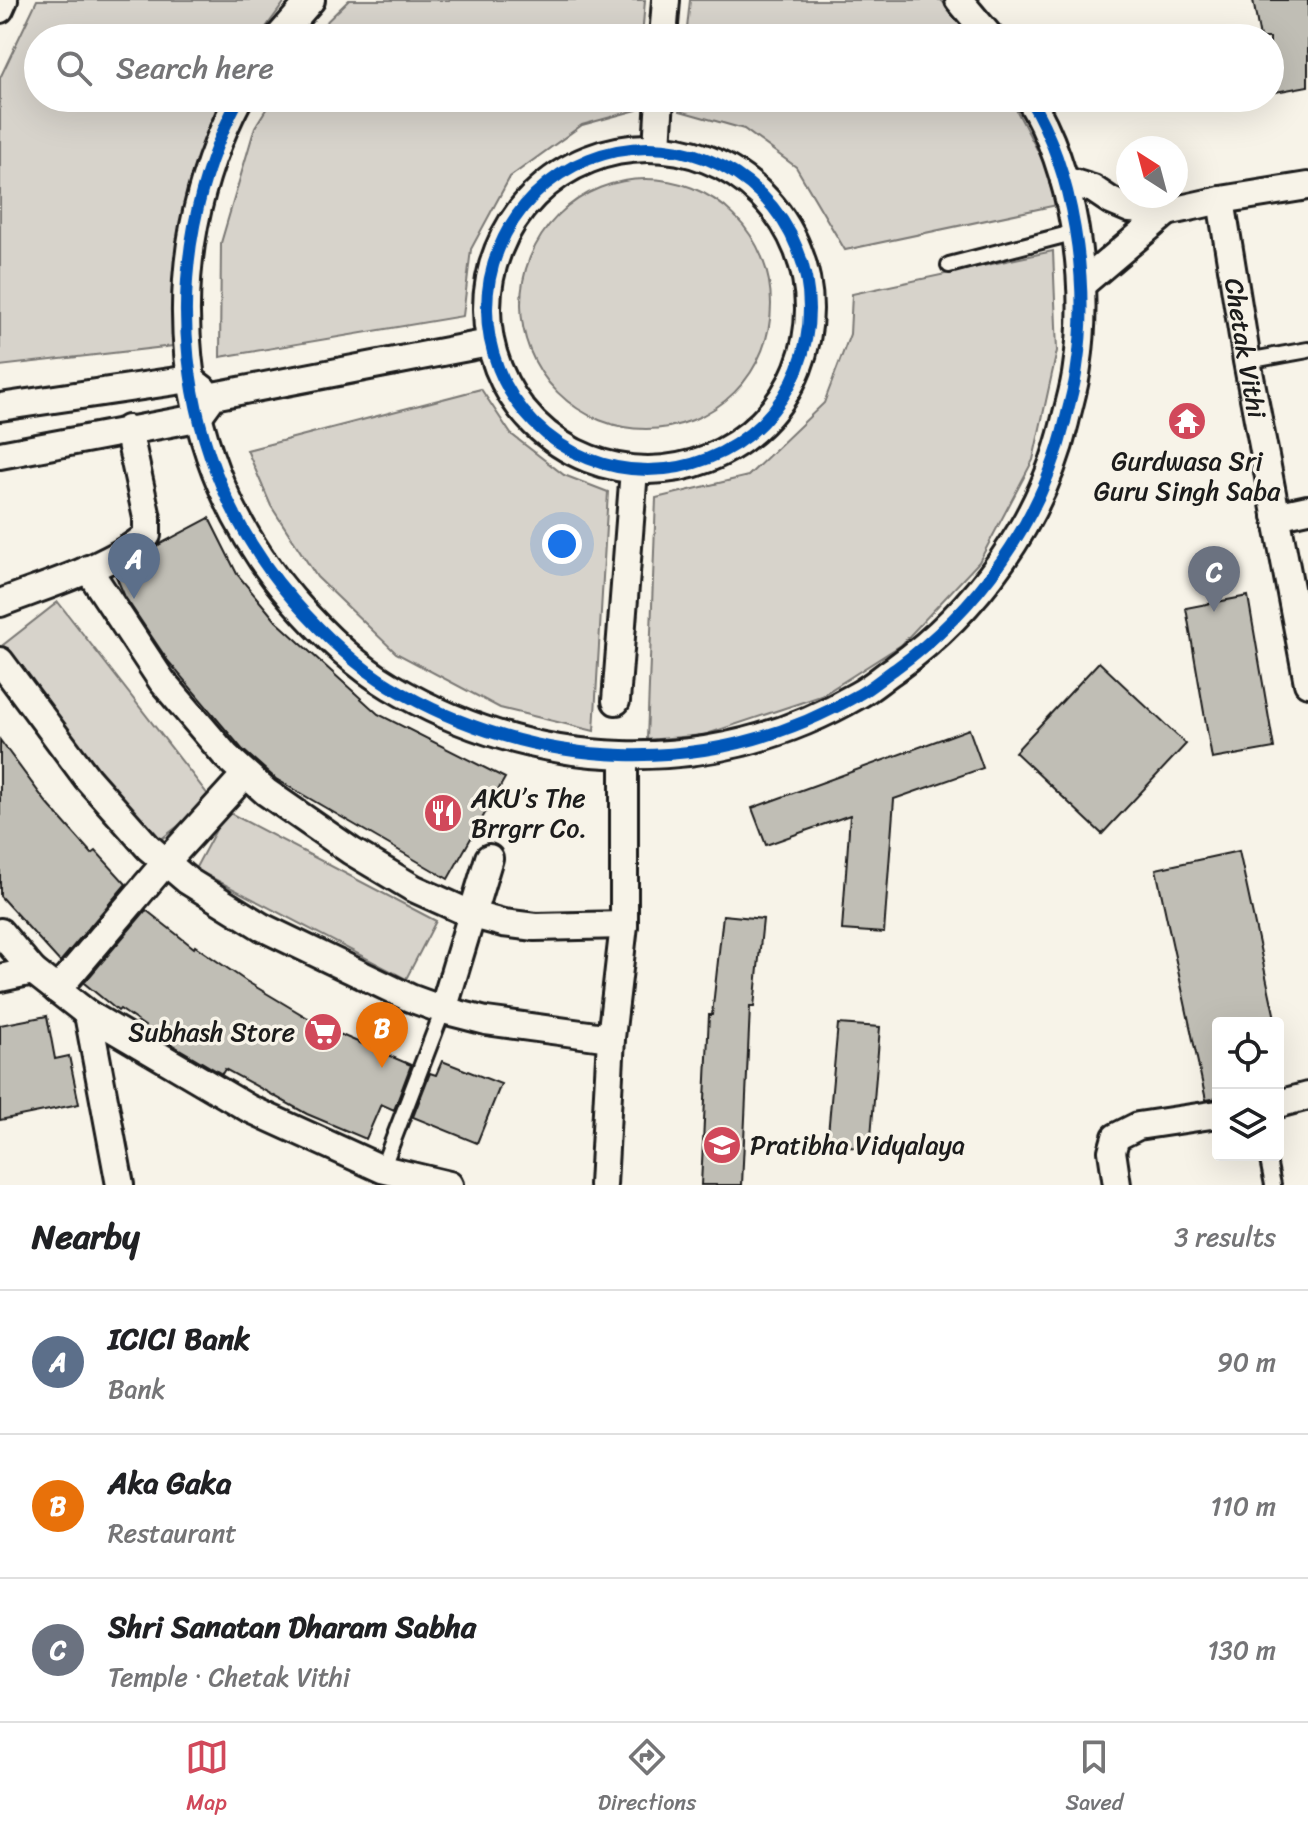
<!DOCTYPE html>
<html lang="en">
<head>
<meta charset="utf-8">
<style>
	body { margin:0; font-family:Sriracha,sans-serif; background:#f2f2f2; color:#202124 }
	.controls { position:absolute; right:24px; bottom:24px; display:grid; overflow:hidden; border-radius:8px; box-shadow:0 8px 32px #0002 }
	.controls button { width:72px; height:72px; display:grid; place-items:center; padding:0; border:0; border-bottom:2px solid #e0e0e0; background:#fff; color:#202124; font:40px sans-serif }
	.compass { position:absolute; left:1116px; top:136px; width:72px; height:72px; border-radius:50%; background:#fff; box-shadow:0 8px 32px #0002; rotate:324deg }
	.you { position:absolute; left:562px; top:544px; width:28px; height:28px; margin:-20px; border:6px solid #fff; border-radius:50%; background:#1a73e8; box-shadow:0 0 0 12px #1a73e833 }
	.badge { display:grid; place-items:center; width:52px; height:52px; border-radius:50%; background:#d1495b; color:#fff; font-size:26px; font-weight:700 }
	.pin { position:absolute; translate:-50% -66px; filter:drop-shadow(0 2px 4px #0008) }
	.pin::after { content:''; position:absolute; top:42px; width:28px; height:24px; background:inherit; clip-path:polygon(0 0,100% 0,50% 100%) }
	.list { margin:0; padding:0; list-style:none }
	h2 { display:flex; justify-content:space-between; align-items:center; height:104px; margin:0; padding:0 32px; font-size:34px }
	h2 small { font-size:26px; font-weight:400; color:#757577 }
	.list li { display:grid; grid-template-columns:52px 1fr auto; gap:24px; align-items:center; box-sizing:border-box; height:144px; padding:0 32px; border-top:2px solid #e0e0e0 }
	.list b { display:block; font-size:30px; white-space:nowrap }
	.list p { margin:0; font-size:26px; white-space:nowrap; color:#757577 }
	.list em { font-size:26px; font-style:normal; color:#757577 }
	.icon { flex:none; width:44px; height:44px; fill:none; stroke:currentColor; stroke-width:2; stroke-linecap:round; stroke-linejoin:round }
	.map { position:relative; flex:none; width:1308px; height:1185px; overflow:hidden }
	.search { position:absolute; background:#fff; box-shadow:0 8px 32px #0002; left:24px; right:24px; top:24px; height:88px; display:flex; align-items:center; gap:20px; box-sizing:border-box; padding:0 28px; border-radius:44px; color:#757577; font-size:30px }
	.sheet { height:536px; background:#fff }
	nav { display:flex; justify-content:space-around; align-items:center; box-sizing:border-box; height:112px; border-top:2px solid #e0e0e0; background:#fff; font-size:22px; color:#757577 }
	nav a { display:grid; justify-items:center; gap:4px }
	nav .on { color:#d1495b }
	.map>svg:first-child { display:block }
</style>
</head>
<body>
<div class="map">
<svg width="1308" height="1185" viewBox="0 0 1308 1185">
	<rect width="100%" height="100%" fill="#f7f3e8"/>
	<filter id="ink" filterUnits="userSpaceOnUse"><feTurbulence type="fractalNoise" baseFrequency=".0125" numOctaves="2"/><feDisplacementMap in="SourceGraphic" scale="16" xChannelSelector="R" yChannelSelector="G"/><feConvolveMatrix kernelMatrix="1 2 1 2 8 2 1 2 1" color-interpolation-filters="sRGB"/></filter>
	<g filter="url(#ink)">
		<path fill="#d7d3cb" stroke="#7a7874" stroke-width="2" d="M37 0H286L258 38H38V98H219L185 214 173 346 0 366V78Z
			M349 0H645L642 38H310Z
			M690 0H941L979 38H686Z
			M273 98H638L637 110 582 125 510 177 471 249 463 316 220 357 221 243 255 127Z
			M681 98H1010L1048 170 1057 205 845 250 796 167 744 129 680 111Z
			M521 304a125 125 0 1 1 250 0a125 125 0 1 1-250 0Z
			M1053 251 1057 351 1033 460 979 562 901 645 821 696 704 735 647 740 656 498 748 476 824 403 850 334 852 294Z
			M481 389 511 434 564 475 608 492 594 731 500 708 396 653 317 577 271 506 247 450Z
			M58 602 212 800 156 843 3 645Z
			M226 811 436 921 406 979 195 869Z"/>
		<path fill="#c0beb5" stroke="#1c1c1c" stroke-width="2" d="M1253 0H1308V86L1270 93V38H1260Z
			M209 518 237 574 276 621 378 714 505 778 448 879 276 779 242 749 168 661 125 597 115 574 142 559 160 544Z
			M1248 596 1274 748 1212 759 1186 608Z
			M1099 662 1186 744 1102 834 1015 752Z
			M969 729 983 768 894 799 884 933 842 930 850 815 766 845 752 808Z
			M0 740 46 802 92 854 96 851 126 884 60 962 0 896Z
			M1239 851 1276 1023H1218V1098L1206 1100 1156 869Z
			M146 910 194 948 195 946 246 981 323 1027 411 1065 394 1110 381 1104 366 1139 307 1114 225 1069 222 1074 171 1044 120 1009 118 1011 84 983Z
			M723 915 763 919 754 1007H750L742 1185H701L709 1015H712Z
			M47 1016 55 1059 69 1056 79 1104 0 1120V1025Z
			M838 1024 880 1027 870 1149 827 1145Z
			M442 1061 501 1084 477 1143 413 1117 430 1073 436 1075Z"/>
		<g fill="none" stroke-linecap="round" stroke-linejoin="round">
			<g stroke="#1c1c1c" stroke-width="20">
				<path id="lane" d="M949 265 1076 232
					M1247 361 1308 350
					M1267 1155 1273 1185
					M382 1169 443 1010"/>
			</g>
			<g stroke="#1c1c1c" stroke-width="32">
				<g id="street">
					<path d="M959 0 991 38"/>
					<path d="M0 9 4 0"/>
					<path d="M278 38 311 0"/>
					<path d="M663 38 666 0"/>
					<path d="M239 98C153 260 172 461 293 600 321 632 353 664 390 686 534 772 710 781 858 695 871 688 883 677 895 669 977 610 1042 520 1065 422 1069 404 1075 386 1077 367 1090 283 1074 171 1029 98"/>
					<path d="M657 147 660 98"/>
					<circle cx="648" cy="309" r="161"/>
					<path d="M1064 180 1093 189 1111 201 1130 209 1167 212 1221 200 1308 186"/>
					<path id="s1" d="M1221 200 1247 361 1308 683"/>
					<path d="M1081 285 1167 212"/>
					<path d="M0 407 190 379 203 389"/>
					<path d="M0 455 197 418 213 396 489 343"/>
					<path d="M1276 516 1308 509"/>
					<path d="M88 569 162 681 226 756 266 792 351 851 413 888 473 915 503 923 535 927 624 925"/>
					<path d="M0 603C44 586 112 566 147 535V518L128 429"/>
					<path d="M0 661 87 778 148 847 188 881 262 927 410 998 443 1010 486 1021 611 1038"/>
					<path d="M616 701 634 470"/>
					<path d="M0 932 33 971 88 1014 248 1108 382 1169 449 1185"/>
					<path d="M0 978 33 971"/>
					<path d="M57 990 165 863 245 775"/>
					<path d="M443 1010 489 858"/>
					<path d="M88 1014 120 1185"/>
					<path d="M1278 1104 1308 1096"/>
					<path d="M603 1185 611 1038 624 925V757"/>
					<path d="M1117 1185 1112 1151 1116 1137 1138 1126 1218 1114"/>
				</g>
			</g>
			<use href="#lane" stroke="#f7f3e8" stroke-width="14"/>
			<use href="#street" stroke="#f7f3e8" stroke-width="26"/>
			<g stroke="#f7f3e8" stroke-width="17">
				<path id="cycleway" d="M239 98C153 260 172 461 293 600 321 632 353 664 390 686 534 772 710 781 858 695 871 688 883 677 895 669 977 610 1042 520 1065 422 1069 404 1075 386 1077 367 1090 283 1074 171 1029 98
					M487 309a161 161 0 1 1 322 0a161 161 0 1 1-322 0Z"/>
			</g>
			<use href="#cycleway" stroke="#0057b8" stroke-width="12"/>
		</g>
	</g>
	<defs>
		<g id="temple-disc" transform="scale(2)"><circle r="9.5" fill="#d1495b" stroke="#f7f3e8"/><path d="M0-6L5-2H3V0L6.5 2.5H4V6H1.5V3h-3V6H-4V2.5H-6.5L-3 0V-2H-5Z" fill="#fff"/></g>
		<g id="restaurant-disc" transform="scale(2)"><circle r="9.5" fill="#d1495b" stroke="#f7f3e8"/><path d="M-5-6h1v4h1v-4h1v4h1v-4h1v5L-1.5 .5V6h-2V.5L-5-1ZM5-6V6H3V1.5H1.5Q1.5-4 5-6Z" fill="#fff"/></g>
		<g id="supermarket-disc" transform="scale(2)"><circle r="9.5" fill="#d1495b" stroke="#f7f3e8"/><path d="M-6-5.5h2.5l.6 2H6L4.5 2H-2.5L-4.4-4H-6ZM-1.5 3.2a1.3 1.3 0 1 0 .1 0ZM3 3.2a1.3 1.3 0 1 0 .1 0Z" fill="#fff"/></g>
		<g id="school-disc" transform="scale(2)"><circle r="9.5" fill="#d1495b" stroke="#f7f3e8"/><path d="M0-5L7-2L0 1L-7-2ZM-4 1L0 2.5L4 1V4Q0 6-4 4Z" fill="#fff"/></g>
	</defs>
	<g fill-rule="evenodd">
		<use href="#temple-disc" x="1187" y="421"/>
		<use href="#restaurant-disc" x="443" y="813"/>
		<use href="#supermarket-disc" x="323" y="1032"/>
		<use href="#school-disc" x="722" y="1145"/>
	</g>
	<g text-anchor="middle" stroke-width="7" stroke-linejoin="round" paint-order="stroke">
		<g font-size="26" fill="#1c1c1c" stroke="#f7f3e8">
			<text dy="9" stroke="none"><textPath href="#s1" startOffset="150">Chetak Vithi</textPath></text>
		</g>
		<g font-size="26" fill="#1c1c1c" stroke="#f7f3e8" text-anchor="start">
			<text x="1187" y="470" text-anchor="middle">Gurdwasa Sri<tspan x="1187" dy="30">Guru Singh Saba</tspan></text>
			<text x="471" y="807">AKU’s The<tspan x="471" dy="30">Brrgrr Co.</tspan></text>
			<text x="295" y="1041" text-anchor="end">Subhash Store</text>
			<text x="750" y="1154">Pratibha Vidyalaya</text>
		</g>
	</g>
</svg>
<div class="controls">
<button><svg class="icon" aria-label="locate" viewBox="0 0 24 24"><circle cx="12" cy="12" r="6"/><path d="M12 2v4M12 18v4M2 12h4M18 12h4"/></svg></button>
<button><svg class="icon" aria-label="layers" viewBox="0 0 24 24"><path d="M12 4l9 5-9 5-9-5zM3 14l9 5 9-5"/></svg></button>
</div>
<svg class="compass" viewBox="-18 -18 36 36"><path d="M0-13l5 13h-10z" fill="#e53935"/><path d="M0 13l5-13h-10z" fill="#757577"/></svg>
<div class="you"></div>
<div class="pin badge" style="left:134px;top:599px;background:#5c6f8a">A</div>
<div class="pin badge" style="left:382px;top:1068px;background:#e8710a">B</div>
<div class="pin badge" style="left:1214px;top:612px;background:#6b7280">C</div>
<div class="search"><svg class="icon" aria-label="search" viewBox="0 0 24 24"><circle cx="10" cy="10" r="6"/><path d="M15 15l6 6"/></svg>Search here</div>
</div>
<section class="sheet">
<h2>Nearby<small>3 results</small></h2>
<ul class="list">
<li><span class="badge" style="background:#5c6f8a">A</span><div><b>ICICI Bank</b><p>Bank</p></div><em>90 m</em></li>
<li><span class="badge" style="background:#e8710a">B</span><div><b>Aka Gaka</b><p>Restaurant</p></div><em>110 m</em></li>
<li><span class="badge" style="background:#6b7280">C</span><div><b>Shri Sanatan Dharam Sabha</b><p>Temple · Chetak Vithi</p></div><em>130 m</em></li>
</ul>
</section>
<nav>
<a class="on"><svg class="icon" aria-label="map" viewBox="0 0 24 24"><path d="M3 6l6-2 6 2 6-2v14l-6 2-6-2-6 2zM9 4v14M15 6v14"/></svg>Map</a>
<a><svg class="icon" aria-label="directions" viewBox="0 0 24 24"><path d="M12 3l9 9-9 9-9-9zM9 14v-3h6M13 9l2 2-2 2"/></svg>Directions</a>
<a><svg class="icon" aria-label="saved" viewBox="0 0 24 24"><path d="M7 4h10v16l-5-4-5 4z"/></svg>Saved</a>
</nav>
</body>
</html>
